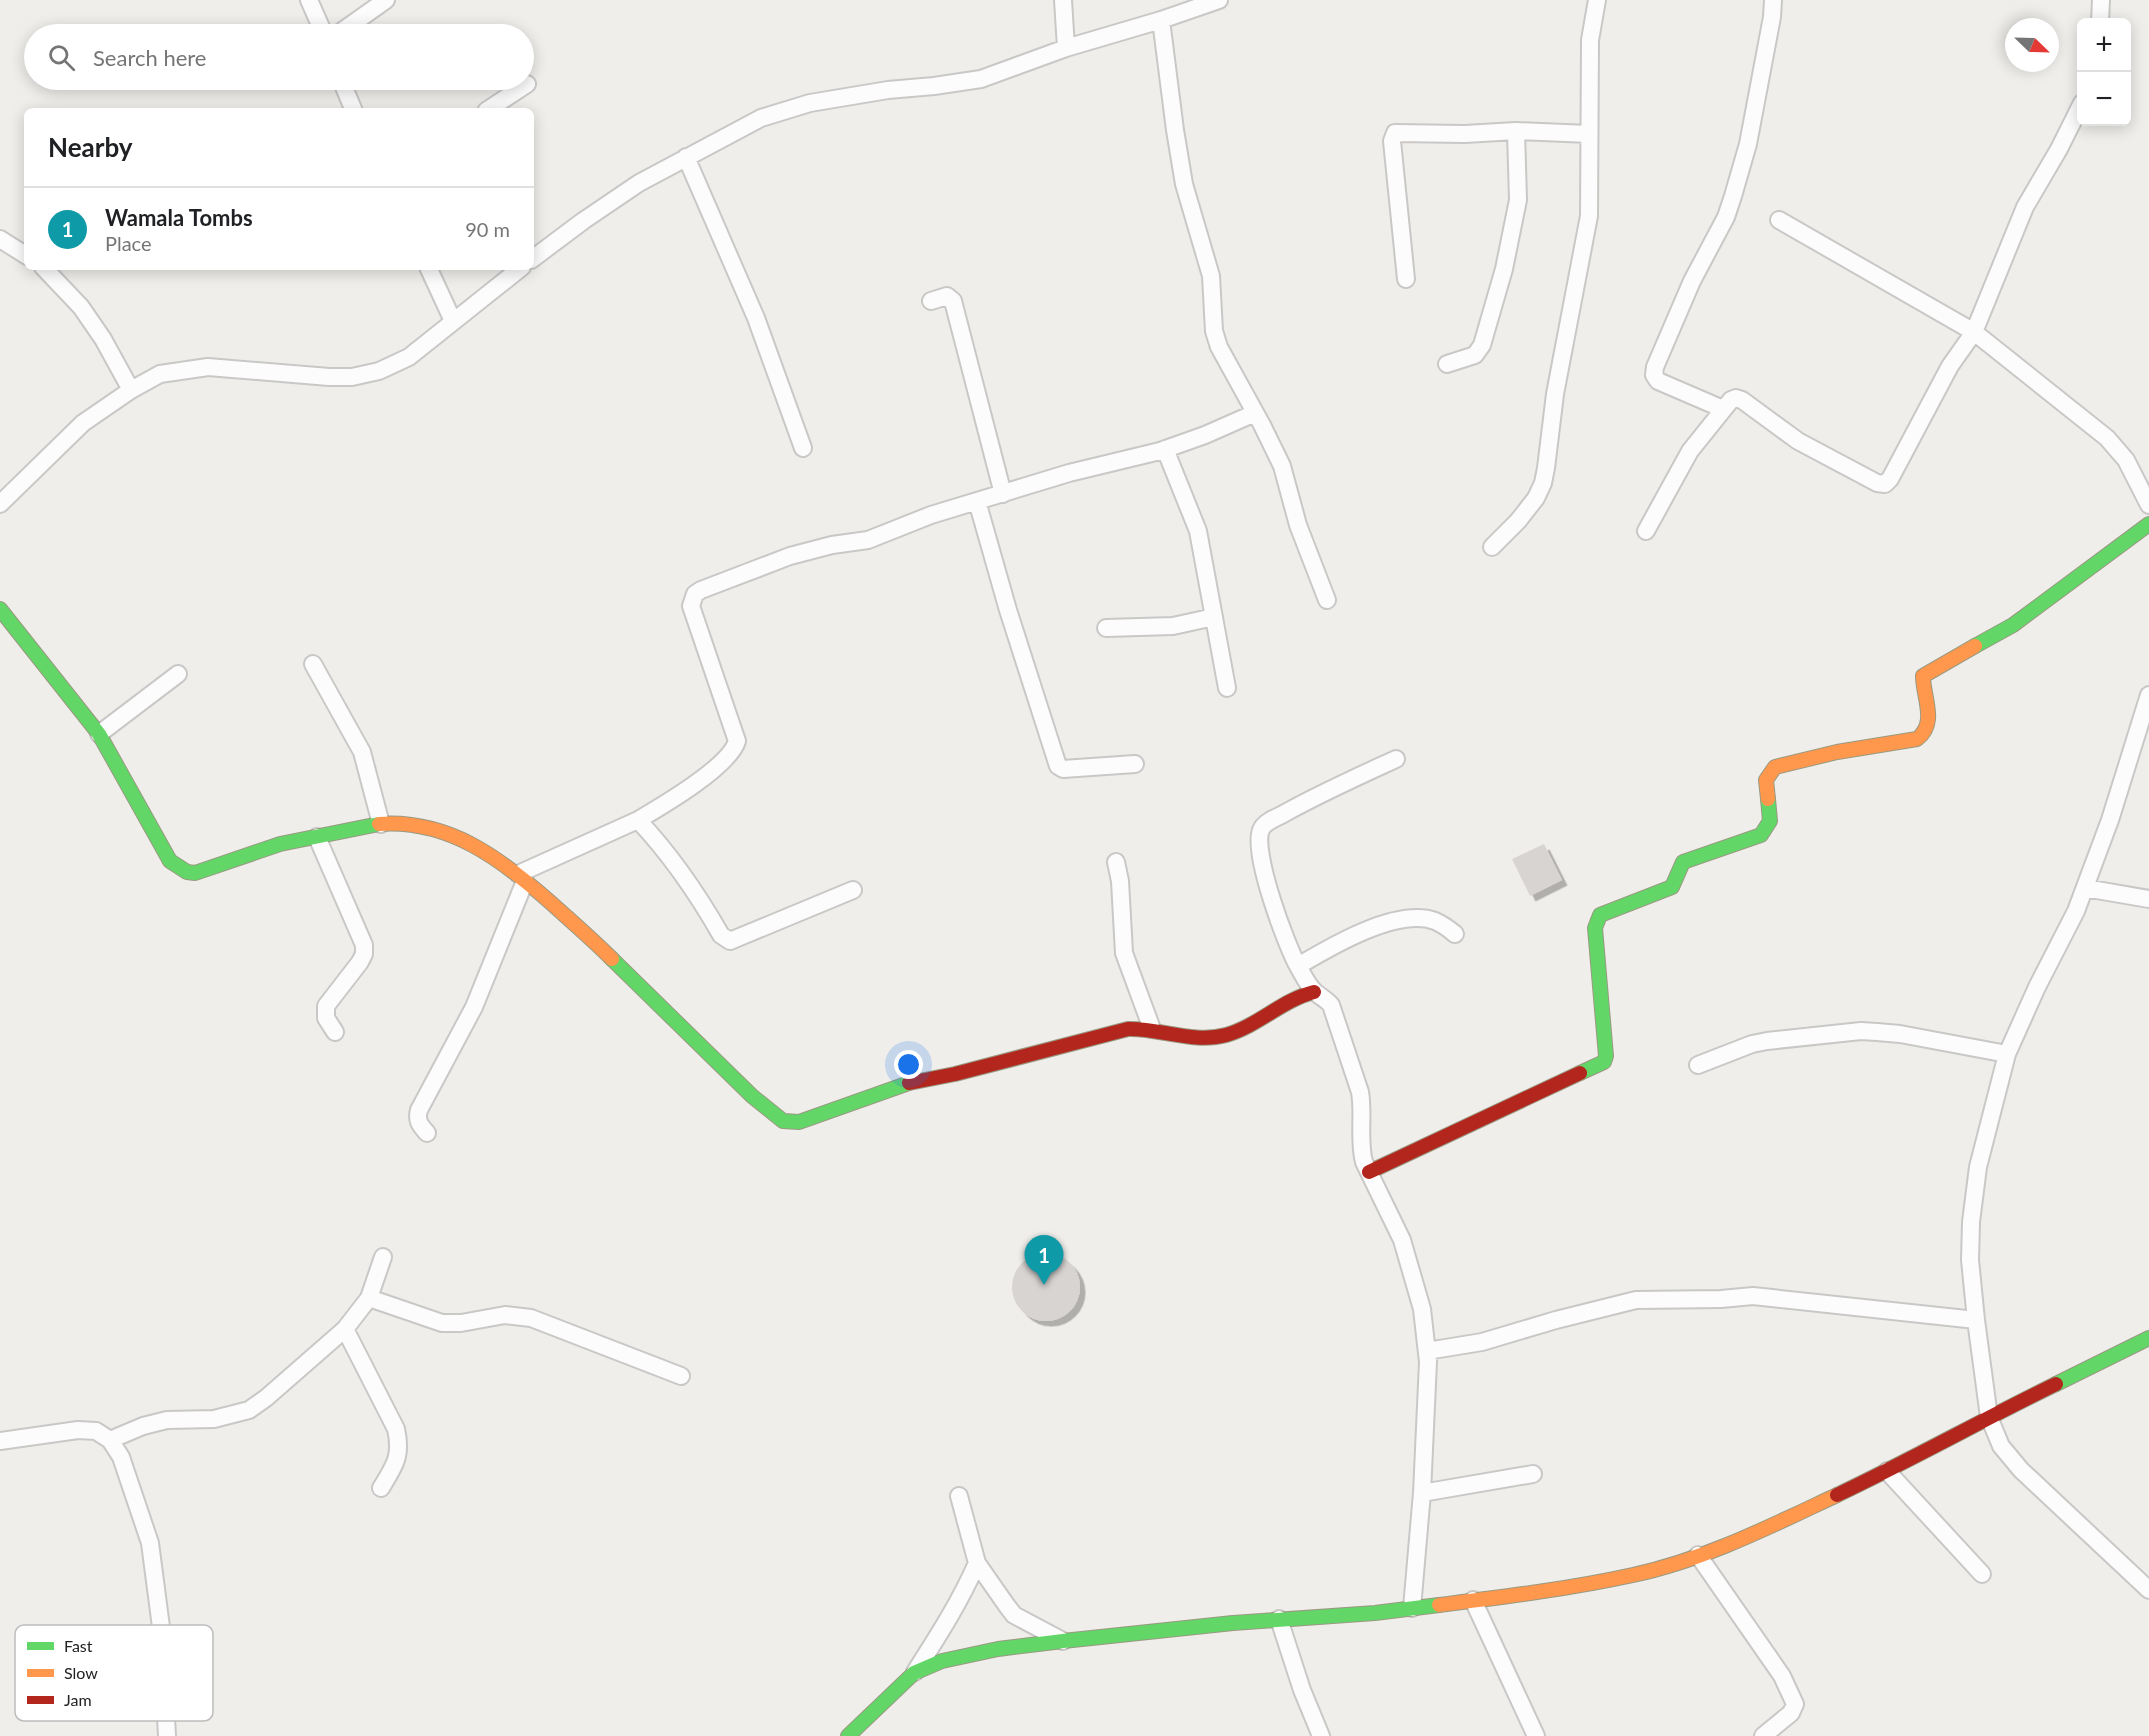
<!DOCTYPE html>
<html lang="en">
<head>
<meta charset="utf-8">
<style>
	body { margin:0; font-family:Lato,sans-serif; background:#f2f2f2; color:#202124 }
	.controls { position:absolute; right:18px; top:18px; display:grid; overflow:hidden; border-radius:9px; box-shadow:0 3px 15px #0003 }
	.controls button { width:54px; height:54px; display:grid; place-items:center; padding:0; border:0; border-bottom:2px solid #e0e0e0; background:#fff; color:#202124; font:30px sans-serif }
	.compass { position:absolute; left:2005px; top:18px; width:54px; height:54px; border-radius:50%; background:#fff; box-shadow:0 3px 15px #0003; rotate:113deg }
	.you { position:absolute; left:909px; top:1065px; width:21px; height:21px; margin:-15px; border:4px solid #fff; border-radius:50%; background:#1a73e8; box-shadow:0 0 0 9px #1a73e833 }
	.badge { display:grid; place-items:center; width:39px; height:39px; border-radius:50%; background:#ea580c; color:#fff; font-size:20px; font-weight:700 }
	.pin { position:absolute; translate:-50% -50px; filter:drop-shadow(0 2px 3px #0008) }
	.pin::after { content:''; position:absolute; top:32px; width:21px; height:18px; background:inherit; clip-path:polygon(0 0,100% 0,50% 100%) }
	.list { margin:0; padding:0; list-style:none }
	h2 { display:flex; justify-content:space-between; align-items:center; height:78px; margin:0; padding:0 24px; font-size:26px }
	h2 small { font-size:20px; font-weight:400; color:#757577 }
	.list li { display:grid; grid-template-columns:39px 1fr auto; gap:18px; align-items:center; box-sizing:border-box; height:84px; padding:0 24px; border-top:2px solid #e0e0e0 }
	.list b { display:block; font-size:22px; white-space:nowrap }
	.list p { margin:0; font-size:20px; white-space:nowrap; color:#757577 }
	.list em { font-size:20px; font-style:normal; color:#757577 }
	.icon { flex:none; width:33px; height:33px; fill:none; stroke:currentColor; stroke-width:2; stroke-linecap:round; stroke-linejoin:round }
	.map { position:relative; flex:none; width:2149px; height:1736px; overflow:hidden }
	.search { position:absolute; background:#fff; box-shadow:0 3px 15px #0003; left:24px; top:24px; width:510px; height:66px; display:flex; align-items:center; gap:15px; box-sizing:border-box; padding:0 21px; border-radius:33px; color:#757577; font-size:22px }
	.panel { position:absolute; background:#fff; box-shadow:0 3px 15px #0003; left:24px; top:108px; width:510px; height:162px; border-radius:9px }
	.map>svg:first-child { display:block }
</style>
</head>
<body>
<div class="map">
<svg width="2149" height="1736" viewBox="0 0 2149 1736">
	<defs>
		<filter id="shadow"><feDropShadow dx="5.5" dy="5.5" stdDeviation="0" flood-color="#0004"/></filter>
	</defs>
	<rect width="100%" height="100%" fill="#f0eeeb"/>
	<path fill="#d7d4d2" filter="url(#shadow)" d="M1544 844 1562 880 1530 896 1512 859Z
		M1012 1287a34 34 0 1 1 68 0a34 34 0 1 1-68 0Z"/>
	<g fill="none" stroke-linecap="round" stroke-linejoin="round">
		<g stroke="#c9c8c7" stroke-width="20">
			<path id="street" d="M309 0 324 34
				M1063 0 1066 48
				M1161 20 1175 130 1184 184 1211 276 1214 331 1219 347 1262 425 1282 466 1298 525 1327 600
				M2100 22 2101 0
				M338 34 386 0
				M341 80 354 111
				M486 111 527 84
				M686 157 756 318 803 448
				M1779 220 1974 332 2107 438 2126 460 2149 505
				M0 239 27 256
				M531 260 583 221 639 183 761 118 810 103 888 90 934 86 981 79 1066 48 1161 20 1219 0
				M43 267 81 307 103 339 131 390
				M428 267 453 321
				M1406 279 1392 141 1395 133 1465 134 1516 131 1589 134
				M931 301 947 296 953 301 1003 494
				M1447 364 1475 355 1482 345 1504 269 1518 200 1516 131
				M1723 409 1658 381 1654 375 1655 367 1692 281 1726 217 1733 196 1748 144 1772 17 1773 0
				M1165 449 1198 531 1227 688
				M977 501 1008 610 1058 766 1063 769 1135 764
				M0 504 83 423 131 390 160 374 208 367 329 377H352L379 371 409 357 522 267
				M1646 531 1690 451 1731 400 1736 398 1742 400 1798 441 1877 483 1885 484 1890 479 1950 366 1974 332 2025 207 2059 149 2082 103
				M1492 547 1518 521 1536 498 1543 483 1546 468 1555 394 1589 216 1590 40 1597 0
				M1106 628 1173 626 1214 617
				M313 664 362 752 381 824
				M2149 695 2110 820 2076 911 2037 987 2007 1054 1978 1167 1971 1222 1970 1260 1976 1320 1989 1417 2001 1446 2021 1470 2149 1590
				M99 734 178 674
				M1396 759C1359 776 1321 793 1285 813 1278 817 1266 821 1262 828 1249 846 1287 948 1299 968 1303 975 1308 985 1314 991 1319 996 1326 999 1331 1005L1360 1092C1364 1115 1358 1139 1364 1162L1402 1240 1422 1309 1428 1362 1422 1493 1412 1608
				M638 820C662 806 729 767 737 741L691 606 695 594 701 590 790 556 832 545 868 540 931 515 1069 473 1160 451 1205 435 1255 413
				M317 837 364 945V954L360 962 326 1006V1018L335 1032
				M1116 862 1120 881 1124 953 1152 1029
				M518 874 638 820C671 855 697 893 721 935L730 941 853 890
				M2085 888 2149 899
				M1298 966C1330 947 1397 907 1435 921 1442 924 1449 929 1455 934
				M1698 1065 1752 1044 1767 1041 1861 1031 1877 1032 1900 1034 2007 1054
				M427 1133C420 1125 416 1121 419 1110L474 1007 525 881
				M369 1298 442 1323H461L505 1315 531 1318 681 1376
				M345 1329 396 1429C402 1456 395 1465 381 1488
				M1427 1351 1482 1342 1556 1320 1636 1300 1721 1299 1753 1296 1976 1320
				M110 1440 143 1426 167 1420 214 1419 249 1410 266 1398 345 1329 369 1298 383 1257
				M0 1441 78 1430 96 1431 110 1440 121 1457 150 1543 161 1627 167 1736
				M1887 1471 1982 1574
				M1422 1493 1533 1474
				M959 1496 977 1563 1007 1606 1014 1615 1063 1641
				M1698 1555 1782 1676 1795 1704 1791 1713 1763 1736
				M1473 1600 1536 1736
				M1279 1619 1302 1690 1321 1736
				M915 1672C938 1636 960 1602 977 1563"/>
		</g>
		<g stroke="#999a82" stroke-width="16">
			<path id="fast" d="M0 609 99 734 170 861 187 872 195 873 280 844 379 824
				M1975 646 2013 625 2149 524
				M612 959 752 1096 783 1121 799 1122 909 1083
				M1580 1073 1604 1062 1606 1056 1595 928 1600 915 1672 887 1683 862 1761 835 1770 821 1768 799
				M2056 1384 2149 1338
				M848 1736 914 1673 942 1661 998 1649 1063 1641 1233 1623 1375 1613 1439 1605"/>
		</g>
		<g stroke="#999a82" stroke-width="16">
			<path id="slow" d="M1768 799 1766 780 1775 767 1837 752 1917 739C1938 723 1923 698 1923 676L1975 646
				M379 824C449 819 501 859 550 902 571 921 592 939 612 959
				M1439 1605C1503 1597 1569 1589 1633 1575 1704 1560 1771 1526 1837 1495"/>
		</g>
		<g stroke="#999a82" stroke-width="16">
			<path id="jam" d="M909 1083 955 1074 1128 1029C1160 1028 1194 1044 1226 1035 1258 1026 1282 1000 1314 992
				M1369 1172 1580 1073
				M1837 1495C1911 1460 1982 1420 2056 1384"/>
		</g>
		<use href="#street" stroke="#fdfcfc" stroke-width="16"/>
		<use href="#fast" stroke="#63d668" stroke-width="14"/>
		<use href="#slow" stroke="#ff974d" stroke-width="14"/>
		<use href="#jam" stroke="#b3261e" stroke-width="14"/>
	</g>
	<rect x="15" y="1625" width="198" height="96" rx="9" fill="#fff" stroke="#bdbdbd" stroke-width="1.5"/>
	<rect x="27" y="1642" width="27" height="8" fill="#63d668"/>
	<rect x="27" y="1669" width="27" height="8" fill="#ff974d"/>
	<rect x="27" y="1696" width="27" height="8" fill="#b3261e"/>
	<g font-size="16" fill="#222">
		<text x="64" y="1652">Fast</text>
		<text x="64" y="1679">Slow</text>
		<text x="64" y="1706">Jam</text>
	</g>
</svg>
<div class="controls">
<button>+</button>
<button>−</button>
</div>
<svg class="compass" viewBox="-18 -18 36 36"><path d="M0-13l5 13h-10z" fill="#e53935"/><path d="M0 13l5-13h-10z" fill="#757577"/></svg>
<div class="you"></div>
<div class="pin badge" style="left:1044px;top:1285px;background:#0f9aa8">1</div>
<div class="search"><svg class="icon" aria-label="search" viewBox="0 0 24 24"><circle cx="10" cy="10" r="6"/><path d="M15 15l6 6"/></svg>Search here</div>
<section class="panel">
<h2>Nearby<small></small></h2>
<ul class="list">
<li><span class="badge" style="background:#0f9aa8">1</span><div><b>Wamala Tombs</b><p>Place</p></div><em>90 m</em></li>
</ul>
</section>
</div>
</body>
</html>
